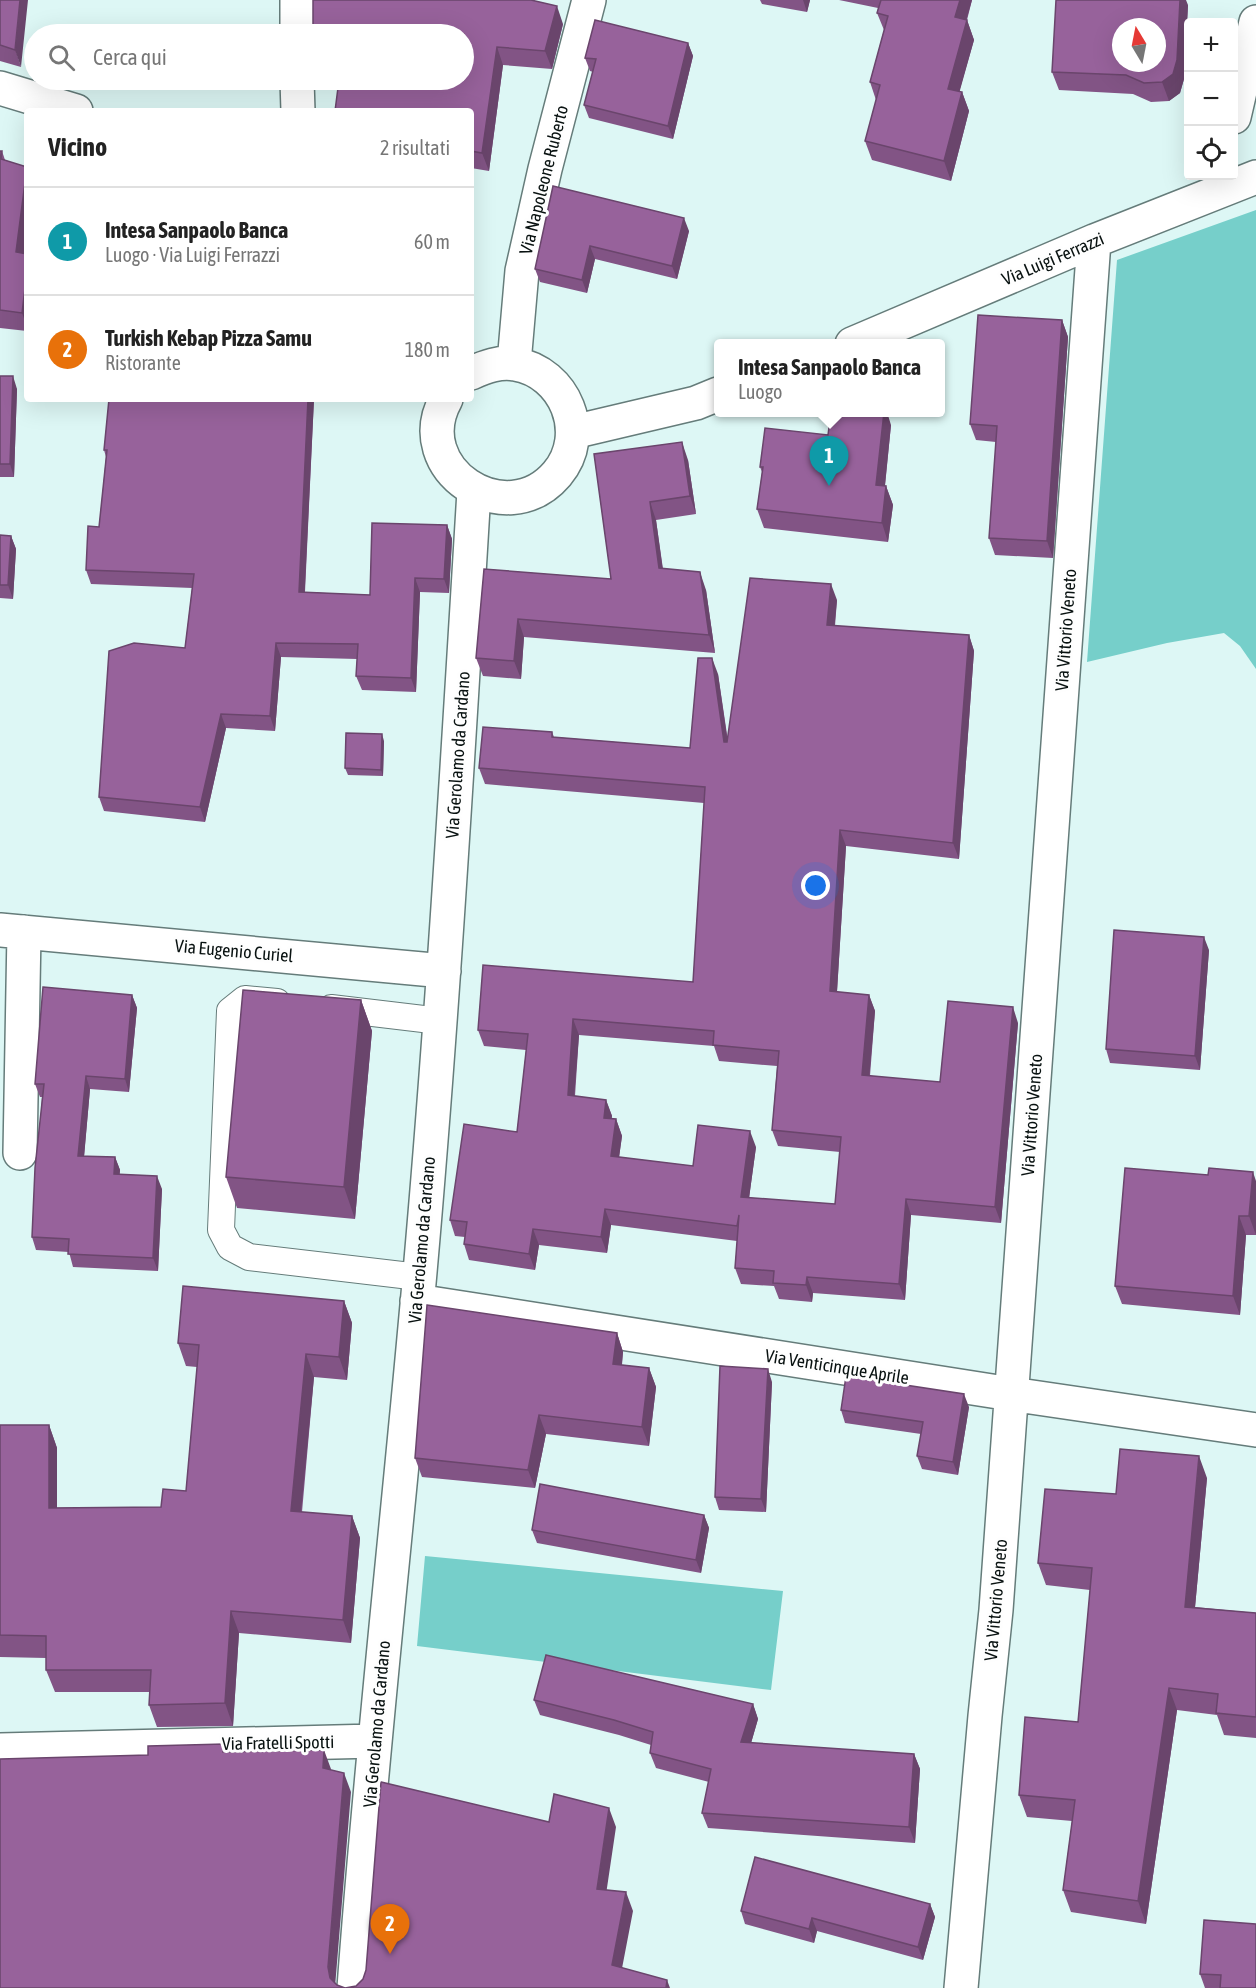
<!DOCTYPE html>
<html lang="it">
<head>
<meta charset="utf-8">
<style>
	body { margin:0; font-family:"Asap Condensed",sans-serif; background:#f6f6f6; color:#222 }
	.controls { position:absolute; right:18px; top:18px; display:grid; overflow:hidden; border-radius:6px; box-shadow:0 6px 24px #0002 }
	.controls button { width:54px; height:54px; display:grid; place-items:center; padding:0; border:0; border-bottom:2px solid #e0e0e0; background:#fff; color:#222; font:30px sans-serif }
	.compass { position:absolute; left:1112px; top:18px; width:54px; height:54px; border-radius:50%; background:#fff; box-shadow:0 6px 24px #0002; rotate:350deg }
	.you { position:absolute; left:816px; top:886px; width:21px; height:21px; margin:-15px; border:4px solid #fff; border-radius:50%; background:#1a73e8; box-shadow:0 0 0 9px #1a73e833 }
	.badge { display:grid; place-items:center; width:39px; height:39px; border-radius:50%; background:#db2777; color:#fff; font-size:20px; font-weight:700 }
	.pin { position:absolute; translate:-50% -50px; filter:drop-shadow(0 2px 3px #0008) }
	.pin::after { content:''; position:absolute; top:32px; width:21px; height:18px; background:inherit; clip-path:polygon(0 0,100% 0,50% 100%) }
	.popup { position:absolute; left:714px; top:339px; width:231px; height:78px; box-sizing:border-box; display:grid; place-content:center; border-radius:6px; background:#fff; filter:drop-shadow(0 2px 4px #0005); font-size:20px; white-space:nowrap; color:#767676 }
	.popup b { font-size:22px; color:#222 }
	.popup::after { content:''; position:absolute; left:50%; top:100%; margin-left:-12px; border:12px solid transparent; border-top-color:#fff }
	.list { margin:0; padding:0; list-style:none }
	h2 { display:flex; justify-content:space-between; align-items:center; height:78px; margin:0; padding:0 24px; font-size:26px }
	h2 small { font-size:20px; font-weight:400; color:#767676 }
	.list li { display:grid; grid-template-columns:39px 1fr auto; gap:18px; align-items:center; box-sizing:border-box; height:108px; padding:0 24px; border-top:2px solid #e0e0e0 }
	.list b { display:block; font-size:22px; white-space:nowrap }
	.list p { margin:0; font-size:20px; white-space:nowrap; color:#767676 }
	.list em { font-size:20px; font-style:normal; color:#767676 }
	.icon { flex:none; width:33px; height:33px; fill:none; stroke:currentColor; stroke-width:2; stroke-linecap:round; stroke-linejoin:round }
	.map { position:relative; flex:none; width:1256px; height:1988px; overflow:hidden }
	.search { position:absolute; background:#fff; box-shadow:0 6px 24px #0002; left:24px; top:24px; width:450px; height:66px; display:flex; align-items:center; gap:15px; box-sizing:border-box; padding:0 21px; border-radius:33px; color:#767676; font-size:22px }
	.panel { position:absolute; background:#fff; box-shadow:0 6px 24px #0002; left:24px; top:108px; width:450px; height:294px; border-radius:6px }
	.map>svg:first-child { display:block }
</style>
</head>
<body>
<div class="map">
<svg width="1256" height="1988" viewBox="0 0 1256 1988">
	<rect width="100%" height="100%" fill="#ddf7f5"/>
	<path fill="#76cfca" d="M1256 210V669L1240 646 1224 633 1167 643 1087 662 1117 260Z
		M425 1556 783 1591 771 1690 417 1646Z"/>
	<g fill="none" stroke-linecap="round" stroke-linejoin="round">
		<g stroke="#657c7a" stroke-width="28">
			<path id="service" d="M277 1002 245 999 230 1011 221 1230 230 1247 249 1257 419 1277
				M331 1008 440 1021"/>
		</g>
		<g stroke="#657c7a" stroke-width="36">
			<path id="minor" d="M297 34V0
				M297 80 298 111
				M0 88 76 111
				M1234 117 1256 22
				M852 344 1094 241 1256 177
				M514 363 522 271 545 169 589 0
				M446 399C407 469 506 534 557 474 591 434 565 372 515 364 500 361 485 367 471 373
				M573 432 696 403 718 394
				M0 930 444 971
				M20 1153 24 932
				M417 1301 1011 1394 1256 1430
				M0 1750 375 1741
				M354 1988C370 1767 395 1547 415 1327 441 1048 457 770 474 491
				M961 1988 985 1716 996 1610 1094 241"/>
		</g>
		<use href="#service" stroke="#fff" stroke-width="26"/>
		<use href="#minor" stroke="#fff" stroke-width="33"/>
	</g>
	<path fill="#825485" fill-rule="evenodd" d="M0 0 21 67 0 61Z
		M760 0H810L807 12 762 4Z
		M839 0H972L967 20 974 40 959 92H962L969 111 951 181 872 160 865 141 876 100 870 82 884 30 877 13 878 8Z
		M1188 5 1184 79 1180 93 1169 101 1151 102 1133 94 1059 90 1052 72Z
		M563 24 552 69 503 65 489 171 471 168V111L464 34H314L313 33Z
		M688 43 693 56 673 139 589 118 584 105 593 72 590 71 585 58Z
		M0 151H2L5 160 27 168V237L25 254H27V331L0 328Z
		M553 186 689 231 677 279 595 259 587 293 540 282 535 269Z
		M1062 320 1068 337 1053 558 995 555 989 538 996 442 976 440 970 424Z
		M0 376 17 389 14 477H0Z
		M109 399H314L305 592 370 595 447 525 452 539 449 593 420 592 416 692 362 690 356 676 357 659 281 657 275 731 226 728 205 822 104 811 99 797 185 648 192 588 91 584 86 570 99 527 106 457 104 450Z
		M891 425 885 486H886L893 505 888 542 764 528 757 509 762 472 760 467 828 435Z
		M594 454 688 460 696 514 656 520 663 569 706 590 715 653 524 637 521 679 483 676 476 658 484 569 611 579Z
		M0 535 11 536 16 549 13 599 0 598Z
		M837 600 835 626 969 635 974 651 959 859 846 846 837 992 869 995 875 1011 870 1076 940 1082 1018 1023 1001 1223 911 1215 905 1300 813 1293 812 1302 779 1299 774 1286 741 1284 735 1268 737 1241 611 1225 607 1253 539 1245 535 1270 469 1260 464 1244 465 1237 455 1236 450 1220 517 1132 526 1050 484 1046 478 1030 693 982 704 803 485 784 479 768 552 732 554 737 690 748 718 674 728 741ZM579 1035 714 1046 719 1061 777 1066 772 1130 778 1146 840 1152 835 1204 749 1198 756 1147 693 1166 619 1157 622 1136 616 1119H611L612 1116 606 1100 575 1096Z
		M384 741 383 776 348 775 345 768Z
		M1209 950 1200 1070 1110 1063 1106 1049Z
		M132 995 137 1008 129 1092 90 1089 84 1156 115 1157 120 1170 119 1175 162 1189 158 1271 73 1267 69 1252 36 1250 32 1237 42 1097H40L35 1084Z
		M361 1000 372 1031 355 1219 237 1208 226 1177Z
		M1253 1172 1256 1235H1246L1240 1315 1122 1304 1115 1286 1208 1175Z
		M344 1301 352 1323 347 1380 314 1377 302 1512 352 1516 360 1538 351 1643 239 1633 233 1726 157 1727 149 1705 150 1692H55L46 1670V1658L0 1657V1425H49L57 1448V1508L161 1507 186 1491 197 1367 186 1366 178 1343Z
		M617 1333 623 1352 622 1365 649 1368 656 1387 649 1446 546 1434 535 1488 422 1477 415 1458Z
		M772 1382 766 1512 719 1510 715 1497Z
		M969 1407 958 1475 922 1469 917 1456 921 1434 845 1423 841 1410Z
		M1207 1478 1195 1607 1256 1613V1738L1224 1735 1217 1715 1177 1710 1146 1924 1071 1912 1063 1890 1072 1821 1027 1817 1019 1795 1078 1722 1090 1590 1046 1585 1038 1563 1116 1494Z
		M704 1515 709 1528 701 1573 537 1543 532 1530Z
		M534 1700 753 1704 758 1719 751 1743 914 1754 920 1769 915 1843 708 1828 702 1813 709 1782 656 1768 650 1753 651 1745 619 1735 540 1715Z
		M930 1904 935 1917 923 1960 817 1931 814 1943 745 1924 741 1911Z
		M1256 1924V1988H1205L1200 1974Z"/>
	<path fill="#6a456c" d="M20 0H28L21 67 15 50Z
		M803 0H810L807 12Z
		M960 0H972L964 28 967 20 974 40 955 108 948 89 955 17Z
		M1180 0H1186L1188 5 1184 79 1180 93 1169 101 1162 82Z
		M557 6 563 24 552 69 545 51Z
		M688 43 693 56 673 139 668 126Z
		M497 47 503 65 489 171 482 153Z
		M962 92 969 111 951 181 944 161Z
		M27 167V237L23 271 16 252Z
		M684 218 689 231 677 279 672 266Z
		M590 246 595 259 587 293 582 280Z
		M27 272V327L22 313Z
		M1062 320 1068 337 1053 558 1047 541Z
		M13 376 17 389 14 477 10 464Z
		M308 399H314L304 606 299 592Z
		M884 412H887L891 425 883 504 876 485Z
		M682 442 688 460 696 514 690 496Z
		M886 486 893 505 888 542 882 523Z
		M650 502 656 520 665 586 659 568Z
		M447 525 452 539 449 593 444 579Z
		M11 536 16 549 13 599 8 585Z
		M700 572 706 590 715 653 709 635Z
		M415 578 420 592 416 692 411 678Z
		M831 584 837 600 833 641 827 625Z
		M518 619 524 637 521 679 514 661Z
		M969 635 974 651 959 859 953 843Z
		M276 643 281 657 275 731 270 716Z
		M712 658 718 674 730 758 724 742Z
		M221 714 226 728 205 822 200 807Z
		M382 734 384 741 383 776 381 770Z
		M840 830 846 846 836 1007 830 991Z
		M1204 937 1209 950 1200 1070 1195 1056Z
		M132 995 137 1008 129 1092 125 1079Z
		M869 995 875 1011 868 1091 862 1075Z
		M361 1000 372 1031 355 1219 344 1187Z
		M1013 1007 1018 1023 1001 1223 995 1207Z
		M573 1019 579 1035 573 1111 568 1095Z
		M86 1076 90 1089 83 1169 78 1156Z
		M606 1100 612 1116 610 1134 604 1118Z
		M616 1119 622 1136 617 1172 611 1156Z
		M750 1131 756 1147 747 1213 741 1197Z
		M115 1157 120 1170 119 1187 114 1174Z
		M1253 1172 1256 1181V1235L1249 1216Z
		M157 1176 162 1189 158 1271 153 1258Z
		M906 1199 911 1215 905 1300 899 1284Z
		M605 1209 611 1225 607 1253 601 1237Z
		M1239 1216 1246 1235 1240 1315 1233 1296Z
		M533 1229 539 1245 535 1270 529 1254Z
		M807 1277 813 1293 812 1302 806 1285Z
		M344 1301 352 1323 347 1380 339 1357Z
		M617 1333 623 1352 620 1382 613 1364Z
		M306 1354 314 1377 299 1533 291 1511Z
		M649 1368 656 1387 649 1446 642 1427Z
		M768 1369 772 1382 766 1512 761 1499Z
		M964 1394 969 1407 958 1475 953 1462Z
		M539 1415 546 1434 535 1488 528 1470Z
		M49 1425 57 1448V1530L49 1508Z
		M1199 1456 1207 1478 1193 1629 1185 1607Z
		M704 1515 709 1528 701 1573 696 1560Z
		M352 1516 360 1538 351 1643 343 1620Z
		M231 1611 239 1633 233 1726 225 1703Z
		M1169 1688 1177 1710 1146 1924 1138 1901Z
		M753 1704 758 1719 747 1757 741 1742Z
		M324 1750 331 1769 330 1787 323 1768Z
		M914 1754 920 1769 915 1843 909 1827Z
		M344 1773 351 1792 335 1987 330 1978 328 1967Z
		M609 1808 616 1827 604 1908 597 1889Z
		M626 1892 633 1911 619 1984 612 1965Z
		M930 1904 935 1917 923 1960 918 1947Z
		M812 1918 817 1931 814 1943 809 1929Z
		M667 1980 670 1988H666Z"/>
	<path fill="#97629b" stroke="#6a456c" stroke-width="1.5" fill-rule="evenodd" d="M0 0H20L15 50 0 45Z
		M313 0H531L557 6 545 51 497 47 482 153 471 151V111H335L339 80H464V34H333L313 33Z
		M881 0H960L955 17 967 20 948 89 962 92 944 161 865 141 880 85 870 82 888 16 877 13Z
		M1056 0H1180L1177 60 1173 74 1162 82 1144 83 1126 75 1052 72ZM1121 27H1157V63H1121Z
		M595 20 688 43 668 126 584 105 596 59 585 58Z
		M0 151H2L1 159 27 167 16 252 27 254V272L22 313 0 310Z
		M553 186 684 218 672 266 590 246 582 280 535 269Z
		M978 315 1062 320 1047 541 989 538 997 426 970 424Z
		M0 376H13L10 464H0Z
		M109 399H308L299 592 370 595 372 523 447 525 444 579 415 578 411 678 356 676 358 644 276 643 270 716 221 714 200 807 99 797 109 651 134 643 185 648 194 574 86 570 88 526 99 527 107 450H104Z
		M831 412H884L876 485 886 486 882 523 757 509 763 467H760L765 428 828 435Z
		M682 442 690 496 650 502 659 568 700 572 709 635 518 619 514 661 476 658 484 569 611 579 594 454Z
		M0 535 11 536 8 585H0Z
		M750 578 831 584 827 625 969 635 953 843 840 830 830 991 869 995 862 1075 940 1082 948 1001 1013 1007 995 1207 906 1199 899 1284 807 1277 806 1285 773 1283 774 1271 735 1268 739 1215 737 1226 605 1209 601 1237 533 1229 529 1254 464 1244 467 1222 450 1220 464 1124 517 1132 528 1034 478 1030 483 965 693 982 705 787 479 768 483 727 552 732V737L690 748 698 658H712L724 742H727ZM573 1019 714 1031 713 1045 779 1051 772 1130 841 1137 835 1204 741 1197 750 1131 698 1125 693 1166 611 1156 616 1119 604 1118 606 1100 568 1095Z
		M346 733 382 734 381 770 345 768Z
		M1114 930 1204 937 1195 1056 1106 1049Z
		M43 987 132 995 125 1079 86 1076 78 1156 115 1157 114 1174 157 1176 153 1258 68 1254 69 1239 32 1237 35 1168 44 1084H35Z
		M243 990 361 1000 344 1187 226 1177Z
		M1125 1168 1208 1175 1209 1168 1253 1172 1249 1216H1239L1233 1296 1115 1286Z
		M183 1286 344 1301 339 1357 306 1354 291 1511 352 1516 343 1620 231 1611 225 1703 149 1705 151 1670H46V1636L0 1635V1425H49V1508L161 1507 163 1489 186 1491 199 1345 178 1343Z
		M427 1305 617 1333 613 1364 649 1368 642 1427 539 1415 528 1470 415 1458Z
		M720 1366 768 1369 761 1499 715 1497Z
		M846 1376 964 1394 953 1462 917 1456 923 1422 841 1410Z
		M1120 1449 1199 1456 1185 1607 1256 1613V1717L1216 1713 1218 1694 1169 1688 1138 1901 1063 1890 1075 1800 1019 1795 1025 1717 1078 1722 1092 1568 1038 1563 1045 1489 1116 1494Z
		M540 1484 704 1515 696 1560 532 1530Z
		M546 1655 753 1704 741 1742 914 1754 909 1827 702 1813 711 1769 650 1753 653 1732 614 1720 534 1700Z
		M224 1744 223 1752 324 1750 323 1768 344 1773 328 1967 330 1978 337 1985 345 1988 356 1986 363 1979 366 1970 381 1782 549 1822 554 1794 609 1808 597 1889 626 1892 612 1965 667 1980 666 1988H0V1759L148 1755V1746Z
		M755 1857 930 1904 918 1947 812 1918 809 1929 741 1911Z
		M1204 1920 1256 1924V1988H1220L1221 1975 1200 1974Z"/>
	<g text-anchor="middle" stroke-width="6" stroke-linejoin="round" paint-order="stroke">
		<g font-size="18" fill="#091211" stroke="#fefefe">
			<text transform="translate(544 180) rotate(-76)" y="6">Via Napoleone Ruberto</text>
			<text transform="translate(1053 259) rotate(-23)" y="6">Via Luigi Ferrazzi</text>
			<text transform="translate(1066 630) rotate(-86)" y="6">Via Vittorio Veneto</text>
			<text transform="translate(458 755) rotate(-86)" y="6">Via Gerolamo da Cardano</text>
			<text transform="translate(234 951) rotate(5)" y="6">Via Eugenio Curiel</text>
			<text transform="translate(1032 1115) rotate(-86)" y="6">Via Vittorio Veneto</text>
			<text transform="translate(422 1240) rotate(-85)" y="6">Via Gerolamo da Cardano</text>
			<text transform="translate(837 1367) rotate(9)" y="6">Via Venticinque Aprile</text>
			<text transform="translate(996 1600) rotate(-85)" y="6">Via Vittorio Veneto</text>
			<text transform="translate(377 1724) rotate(-85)" y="6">Via Gerolamo da Cardano</text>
			<text transform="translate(278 1743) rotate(-1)" y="6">Via Fratelli Spotti</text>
		</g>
	</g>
</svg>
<div class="controls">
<button>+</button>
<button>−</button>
<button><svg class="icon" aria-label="locate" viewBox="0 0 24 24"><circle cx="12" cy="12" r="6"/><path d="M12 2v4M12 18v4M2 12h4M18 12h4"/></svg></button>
</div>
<svg class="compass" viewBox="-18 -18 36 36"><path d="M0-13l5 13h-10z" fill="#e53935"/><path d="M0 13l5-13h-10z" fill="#767676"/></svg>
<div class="you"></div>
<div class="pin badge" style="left:829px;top:486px;background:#0f9aa8">1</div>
<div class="popup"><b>Intesa Sanpaolo Banca</b>Luogo</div>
<div class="pin badge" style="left:390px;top:1954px;background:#e8710a">2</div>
<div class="search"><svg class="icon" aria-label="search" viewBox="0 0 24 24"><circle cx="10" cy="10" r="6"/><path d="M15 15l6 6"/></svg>Cerca qui</div>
<section class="panel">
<h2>Vicino<small>2 risultati</small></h2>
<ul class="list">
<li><span class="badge" style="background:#0f9aa8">1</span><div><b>Intesa Sanpaolo Banca</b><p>Luogo · Via Luigi Ferrazzi</p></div><em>60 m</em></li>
<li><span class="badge" style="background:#e8710a">2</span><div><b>Turkish Kebap Pizza Samu</b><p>Ristorante</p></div><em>180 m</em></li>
</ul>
</section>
</div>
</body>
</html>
